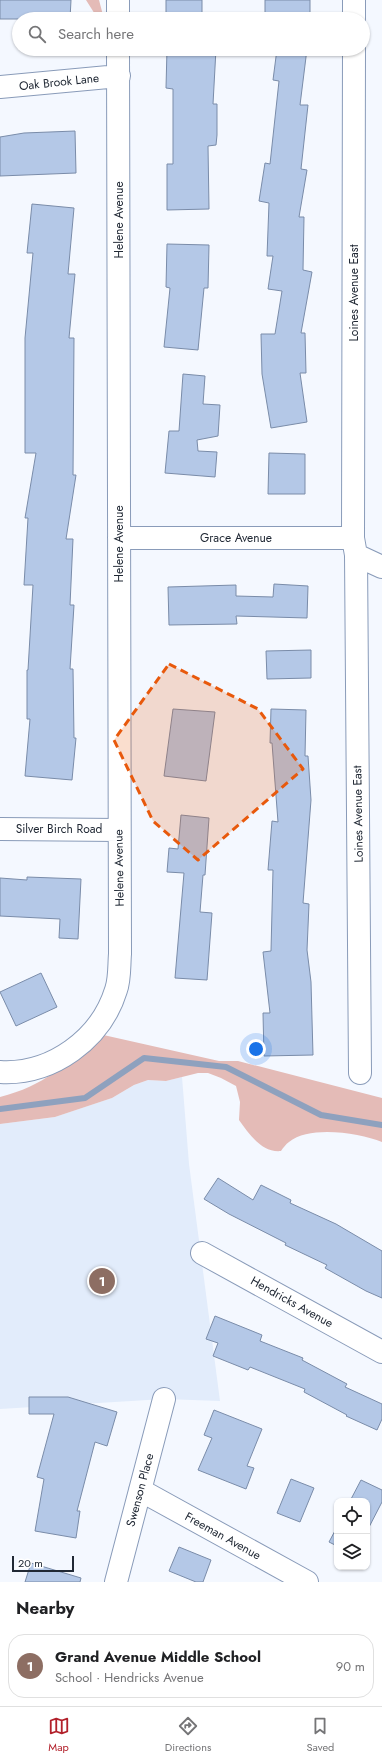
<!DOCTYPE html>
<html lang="en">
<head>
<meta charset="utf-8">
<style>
	body { margin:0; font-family:Jost,sans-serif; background:#f2f2f2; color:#202124 }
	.controls { position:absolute; right:12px; bottom:12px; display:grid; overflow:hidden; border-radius:8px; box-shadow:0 1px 3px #0004 }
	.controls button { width:36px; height:36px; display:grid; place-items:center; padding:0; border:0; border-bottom:1px solid #e0e0e0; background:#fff; color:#202124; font:20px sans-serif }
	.scale { position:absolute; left:12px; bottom:10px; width:62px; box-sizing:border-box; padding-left:4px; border:2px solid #212935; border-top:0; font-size:11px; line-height:14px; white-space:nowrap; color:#212935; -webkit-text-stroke:3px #fff; paint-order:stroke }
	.you { position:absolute; left:256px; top:1049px; width:14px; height:14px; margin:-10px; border:3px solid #fff; border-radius:50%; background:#1a73e8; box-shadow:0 0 0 6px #1a73e833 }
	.badge { display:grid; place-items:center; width:26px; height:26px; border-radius:50%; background:#b2212b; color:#fff; font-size:13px; font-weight:700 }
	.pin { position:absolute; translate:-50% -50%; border:2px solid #fff; box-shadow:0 1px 4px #0006 }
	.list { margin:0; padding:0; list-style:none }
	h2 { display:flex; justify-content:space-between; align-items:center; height:52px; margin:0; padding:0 16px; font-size:17px }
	h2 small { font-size:13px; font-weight:400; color:#757577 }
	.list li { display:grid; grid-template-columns:26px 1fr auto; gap:12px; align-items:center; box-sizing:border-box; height:64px; margin:0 8px 8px; padding:0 8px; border:1px solid #e0e0e0; border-radius:16px }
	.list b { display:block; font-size:15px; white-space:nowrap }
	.list p { margin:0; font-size:13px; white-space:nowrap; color:#757577 }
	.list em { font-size:13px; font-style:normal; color:#757577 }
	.icon { flex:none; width:22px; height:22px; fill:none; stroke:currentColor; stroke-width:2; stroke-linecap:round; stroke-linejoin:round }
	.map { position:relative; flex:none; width:382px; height:1582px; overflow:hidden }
	.search { position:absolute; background:#fff; box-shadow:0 1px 3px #0004; left:12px; right:12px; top:12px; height:44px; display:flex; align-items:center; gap:10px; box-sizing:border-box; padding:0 14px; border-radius:22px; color:#757577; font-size:15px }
	.sheet { height:124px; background:#fff }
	nav { display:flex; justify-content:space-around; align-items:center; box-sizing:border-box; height:56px; border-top:1px solid #e0e0e0; background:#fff; font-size:11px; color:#757577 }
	nav a { display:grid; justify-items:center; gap:2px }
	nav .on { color:#b2212b }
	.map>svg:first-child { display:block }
</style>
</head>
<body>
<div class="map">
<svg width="382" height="1582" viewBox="0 0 382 1582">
	<rect width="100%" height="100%" fill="#f4f8ff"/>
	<path fill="#e2ecfb" d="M182 1077 189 1164 220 1401 164 1399 0 1409V1124L55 1117 112 1098 134 1085 148 1080 166 1081Z"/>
	<path fill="#e4bbb7" d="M86 0H99L104 19H98Z
		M99 1034 219 1061H238L382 1098V1142C359 1133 310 1125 289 1142 286 1144 283 1148 281 1151 262 1153 249 1134 239 1120L240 1102 236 1086 221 1078 208 1073H198L166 1081 148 1080 134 1085 112 1098 55 1117 0 1124V1097C44 1086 67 1064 99 1034Z"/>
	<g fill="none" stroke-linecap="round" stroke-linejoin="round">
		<path stroke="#8ea1be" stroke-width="6" d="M0 1109 85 1098 144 1058 226 1067 321 1115 382 1125"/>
	</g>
	<path fill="#b4c8e7" stroke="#7a8ca9" d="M0 0H71L70 19H0Z
		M166 0H202V19H166Z
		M265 0H310V19H265Z
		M167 49H216L213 104H217V135L216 145 208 146 209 209 167 210V164H173V89L166 88Z
		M277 49H307L300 105H308L301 169 307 170 299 217H304L303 270 312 272 301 333H305L306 373H300L307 422 271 428 262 374 261 334H275L282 291 268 289 273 256H267L269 203 259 201 265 163 270 164 279 81 273 80Z
		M75 131 76 173 0 176V137L24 133Z
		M32 204 74 208 68 274H75L69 338H74L73 475H76L66 539H73L70 605H74L70 669H73L74 738H76L72 780 25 776 30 719H27V670H28L33 585H24L28 518H25L36 453H25V338L33 253H27Z
		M167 244 209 245 208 288H204L198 350 164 347 170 288 166 287Z
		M183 374 205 376 203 404 220 405 218 436 197 440 198 451 217 452 215 477 165 473 169 431H179Z
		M269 453 305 454V494H268Z
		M274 584 308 586 307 618 236 616 237 624 169 625 168 587 236 585V596L273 597Z
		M311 650V678L267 679 266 651Z
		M173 709 215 712 206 781 164 776Z
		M271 709 306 710 305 756H308L311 800 303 903 309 904 307 950 311 982 313 1055 264 1056 263 1013H270L263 952 271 951 273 870H268L272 821 278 822 272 743H270Z
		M181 815 209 818 205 875H203L200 912 212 913 207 980 175 978 184 873 167 872 169 848 178 849Z
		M27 877 81 879 78 939 59 938 60 919 0 916V878L27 880Z
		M41 973 57 1007 16 1026 0 992Z
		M218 1178 253 1200 261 1185 291 1200 290 1203 336 1224 382 1251V1298L366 1291 325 1268 327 1265 285 1245 286 1243 229 1214 204 1199Z
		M215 1316 262 1335 260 1341 303 1358 302 1360 347 1384 345 1387 382 1404V1419L377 1430 346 1416 347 1415 304 1392 305 1389 250 1367 248 1370 213 1356 218 1343 206 1339Z
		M29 1397H68L117 1412 107 1446 95 1442 77 1511H80L76 1538 35 1531 44 1479 37 1477 54 1414H29Z
		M214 1410 262 1429 247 1466 254 1468 246 1489 198 1470 212 1438 204 1435Z
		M291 1479 314 1488 300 1522 277 1513Z
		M361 1480 382 1490V1502L367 1531V1501H350Z
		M337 1527V1546L329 1542Z
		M179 1547 211 1560 203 1582H196L169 1571Z
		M31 1563 81 1578 80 1582H25Z"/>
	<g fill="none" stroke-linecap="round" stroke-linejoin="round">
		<g stroke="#899bb9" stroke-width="24">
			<path id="minor" d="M118 0V19
				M354 19V0
				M354 49 353 538 356 555 360 1073
				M0 87 119 76
				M119 538H353
				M356 555 382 567
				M0 829 119 830
				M0 1072C52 1075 101 1039 116 990 120 979 119 965 120 954L118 49
				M202 1253 382 1352
				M140 1490 307 1582
				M116 1582 164 1399"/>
		</g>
		<use href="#minor" stroke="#fff" stroke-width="22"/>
	</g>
	<path fill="#e8590c" fill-opacity="0.2" stroke="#e8590c" stroke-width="3" stroke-dasharray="8 5" stroke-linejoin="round" d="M169 664 258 709 303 769 198 860 153 821 114 740Z"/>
	<g text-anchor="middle" stroke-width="3" stroke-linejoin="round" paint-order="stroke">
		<g font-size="12" fill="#212935" stroke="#fff">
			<text transform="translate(59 82) rotate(-6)" y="4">Oak Brook Lane</text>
			<text transform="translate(119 220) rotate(-90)" y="4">Helene Avenue</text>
			<text transform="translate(354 293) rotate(-90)" y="4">Loines Avenue East</text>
			<text x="236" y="542">Grace Avenue</text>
			<text transform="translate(119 544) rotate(-90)" y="4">Helene Avenue</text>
			<text transform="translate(358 814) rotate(-91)" y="4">Loines Avenue East</text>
			<text x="59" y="833">Silver Birch Road</text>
			<text transform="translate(119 868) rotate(-91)" y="4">Helene Avenue</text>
			<text transform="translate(292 1302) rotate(29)" y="4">Hendricks Avenue</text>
			<text transform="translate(140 1490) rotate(-75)" y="4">Swenson Place</text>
			<text transform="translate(223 1536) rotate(29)" y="4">Freeman Avenue</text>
		</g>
	</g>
</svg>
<div class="controls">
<button><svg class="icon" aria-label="locate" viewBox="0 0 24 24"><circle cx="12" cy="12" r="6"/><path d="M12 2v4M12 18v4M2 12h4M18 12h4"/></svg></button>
<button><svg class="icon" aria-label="layers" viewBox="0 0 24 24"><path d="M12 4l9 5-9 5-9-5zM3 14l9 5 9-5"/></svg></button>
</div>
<div class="scale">20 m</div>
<div class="you"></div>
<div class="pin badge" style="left:102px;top:1281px;background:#8d6e63">1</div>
<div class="search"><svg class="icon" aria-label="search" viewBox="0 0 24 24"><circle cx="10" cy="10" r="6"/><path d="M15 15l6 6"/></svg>Search here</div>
</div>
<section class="sheet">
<h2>Nearby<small></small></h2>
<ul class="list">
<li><span class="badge" style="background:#8d6e63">1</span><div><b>Grand Avenue Middle School</b><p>School · Hendricks Avenue</p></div><em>90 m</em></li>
</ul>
</section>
<nav>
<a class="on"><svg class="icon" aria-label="map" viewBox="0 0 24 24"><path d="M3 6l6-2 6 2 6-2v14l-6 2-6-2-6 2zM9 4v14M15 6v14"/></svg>Map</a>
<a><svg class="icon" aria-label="directions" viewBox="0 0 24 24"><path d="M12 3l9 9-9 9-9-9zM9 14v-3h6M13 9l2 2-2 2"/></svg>Directions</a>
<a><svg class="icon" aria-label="saved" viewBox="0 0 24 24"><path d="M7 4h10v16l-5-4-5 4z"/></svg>Saved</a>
</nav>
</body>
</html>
